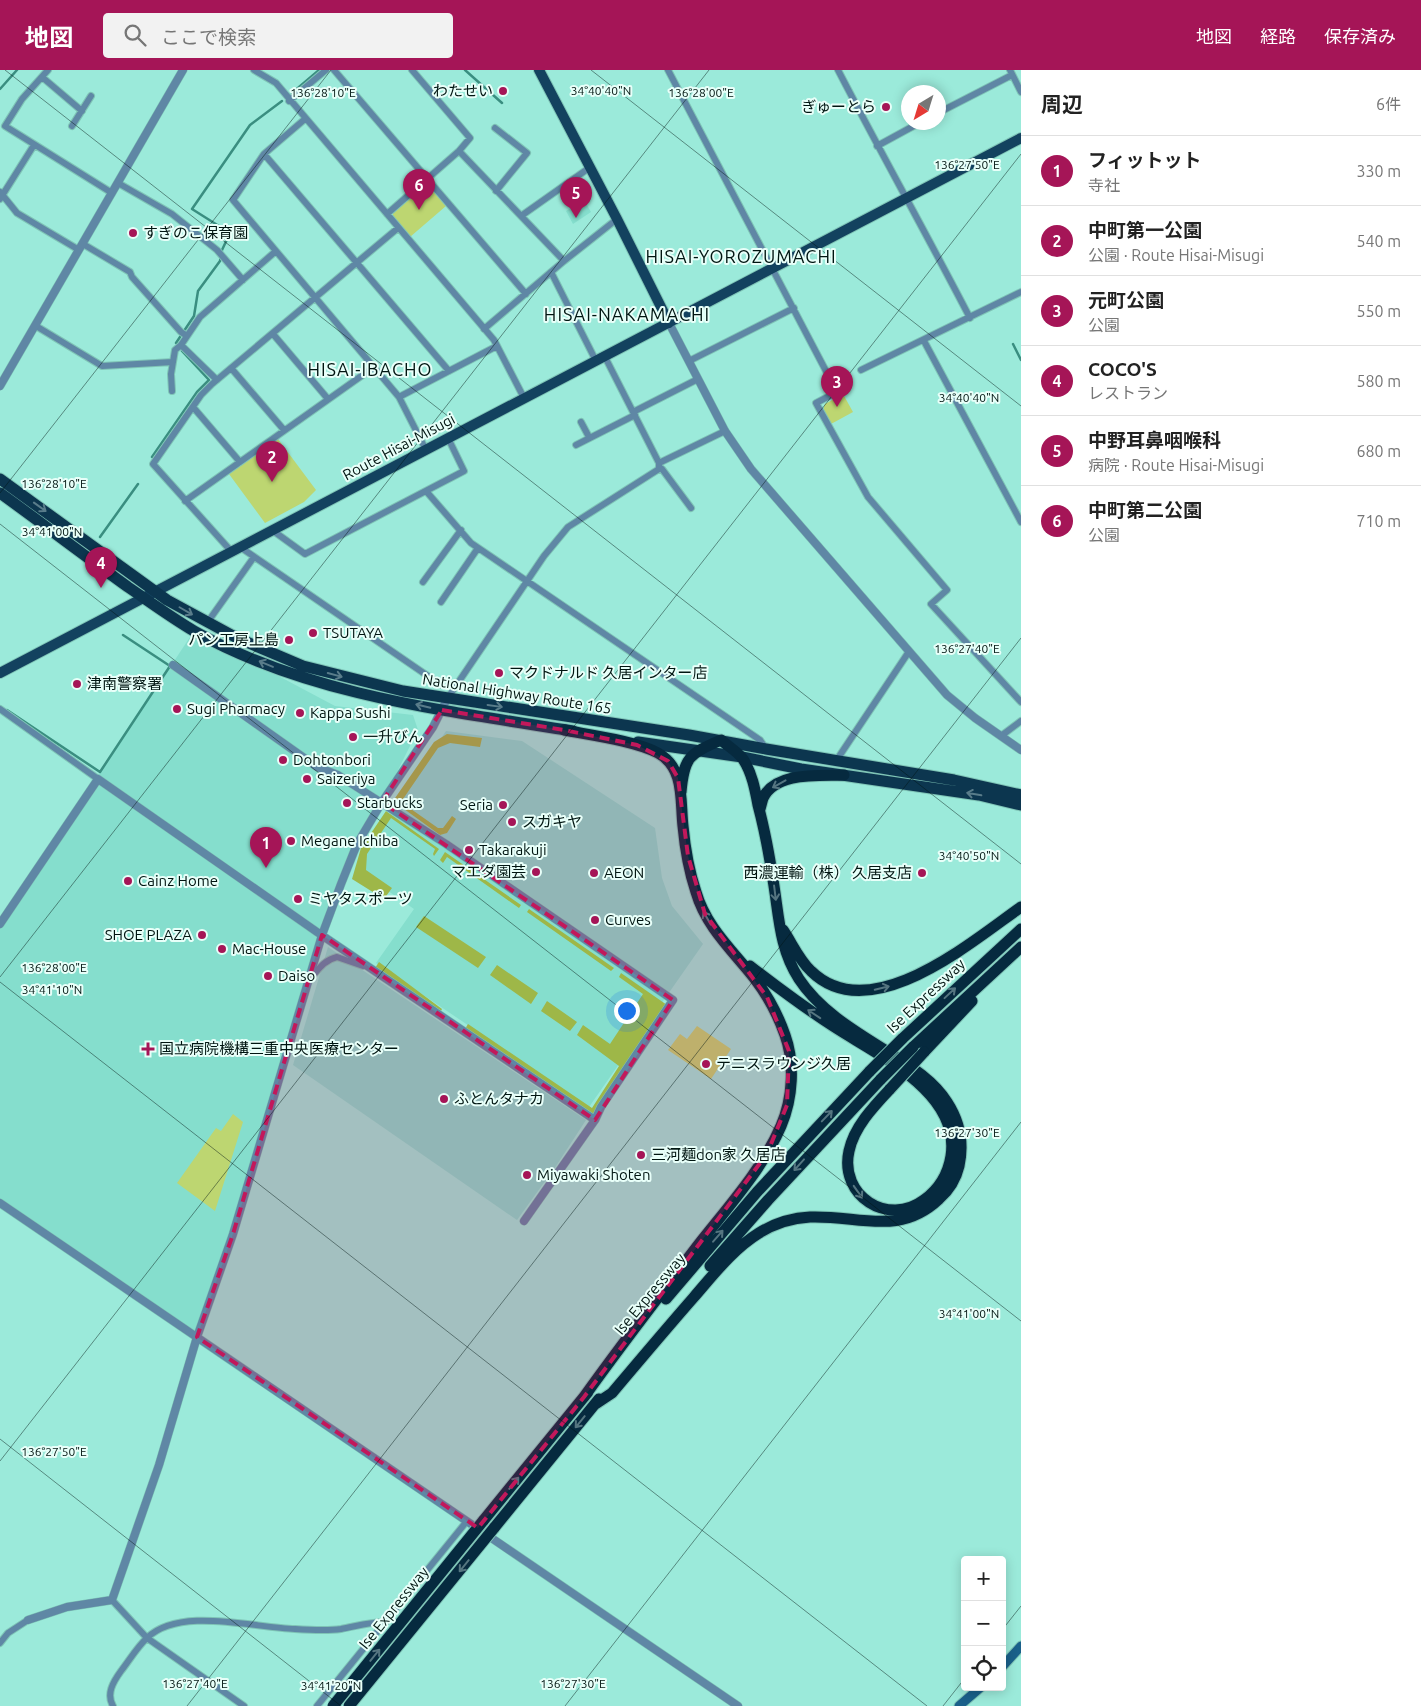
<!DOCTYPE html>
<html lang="ja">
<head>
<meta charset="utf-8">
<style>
	body { margin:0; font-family:Ubuntu,"Noto Sans JP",sans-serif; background:#f2f2f2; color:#222 }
	.controls { position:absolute; right:15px; bottom:15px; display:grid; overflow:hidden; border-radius:5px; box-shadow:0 2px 12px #0003 }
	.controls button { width:45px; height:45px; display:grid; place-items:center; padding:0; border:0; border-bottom:1px solid #e0e0e0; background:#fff; color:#222; font:25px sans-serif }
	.compass { position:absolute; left:901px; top:15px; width:45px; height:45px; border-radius:50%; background:#fff; box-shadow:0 2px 12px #0003; rotate:218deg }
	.you { position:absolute; left:626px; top:940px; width:18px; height:18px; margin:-12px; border:4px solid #fff; border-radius:50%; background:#1a73e8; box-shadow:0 0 0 8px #1a73e833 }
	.badge { display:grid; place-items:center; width:32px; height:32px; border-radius:50%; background:#a51557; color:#fff; font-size:16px; font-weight:700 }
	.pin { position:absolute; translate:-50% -41px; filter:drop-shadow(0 1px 2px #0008) }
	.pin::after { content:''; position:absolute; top:26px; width:18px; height:15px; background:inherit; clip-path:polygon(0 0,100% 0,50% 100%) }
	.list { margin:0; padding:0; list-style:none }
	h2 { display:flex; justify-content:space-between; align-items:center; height:65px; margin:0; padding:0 20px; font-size:21px }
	h2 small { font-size:16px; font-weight:400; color:#767676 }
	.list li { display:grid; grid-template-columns:32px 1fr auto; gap:15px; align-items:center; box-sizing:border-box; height:70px; padding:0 20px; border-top:1px solid #e0e0e0 }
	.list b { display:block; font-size:19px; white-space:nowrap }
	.list p { margin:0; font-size:16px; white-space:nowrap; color:#767676 }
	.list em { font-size:16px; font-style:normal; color:#767676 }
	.icon { flex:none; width:28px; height:28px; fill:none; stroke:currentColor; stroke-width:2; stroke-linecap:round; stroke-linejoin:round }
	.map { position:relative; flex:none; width:1021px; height:1636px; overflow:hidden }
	header { display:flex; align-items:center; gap:30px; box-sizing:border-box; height:70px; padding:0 25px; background:#a51557; color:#fff }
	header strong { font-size:24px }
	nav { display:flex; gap:28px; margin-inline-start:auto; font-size:18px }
	.search { width:350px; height:45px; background:#f2f2f2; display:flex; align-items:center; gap:12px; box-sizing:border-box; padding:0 18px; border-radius:5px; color:#767676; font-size:19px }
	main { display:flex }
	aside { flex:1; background:#fff }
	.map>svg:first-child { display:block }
</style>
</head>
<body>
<header>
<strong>地図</strong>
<div class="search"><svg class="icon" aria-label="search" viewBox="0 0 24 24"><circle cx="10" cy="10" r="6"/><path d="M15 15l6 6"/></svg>ここで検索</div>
<nav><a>地図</a><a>経路</a><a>保存済み</a></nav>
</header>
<main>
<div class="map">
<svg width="1021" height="1636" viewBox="0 0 1021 1636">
	<rect width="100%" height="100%" fill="#9beada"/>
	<path fill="#85decd" d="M584 130 591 142 573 154 566 141Z
		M194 561 335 636 413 645 418 660 382 732 357 774 340 817 197 1267 0 1133V854Z
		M446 661 522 671 655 758 662 808 672 836 703 874 589 1037 376 893 414 839 358 800 360 791Z
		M328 877 586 1050 556 1096 517 1150 293 995Z"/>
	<path fill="#bdd671" d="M425 116H429L446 136 410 167 393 147V143Z
		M843 324 853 342 831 354 823 340 825 334Z
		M278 369 316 420 304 432 265 453 229 404Z
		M697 956 731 979 711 1009 668 980 680 964 687 969Z
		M233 1044 243 1052 215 1141 177 1113 216 1058 221 1061Z"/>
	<path fill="#9eb748" d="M447 664 482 668 480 677 450 673 438 678 401 732 438 758H443L452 746 456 749 447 763 440 765 393 731 434 672Z
		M386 741 439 779 434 786 433 784 435 779 391 748 367 784 366 800 392 818 384 829 352 809 361 778Z
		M445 782 521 835 519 838 447 787 443 793 440 790Z
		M529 839 614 898 611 901 527 842Z
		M424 846 486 887 478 898 416 857Z
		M379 892 442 939 441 941 375 898Z
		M497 895 538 923 531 934 490 905Z
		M621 903 667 935 593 1046 465 959 468 954 592 1038 619 996 577 965 583 955 610 974 643 924 619 907Z
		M547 931 577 952 570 961 541 941Z"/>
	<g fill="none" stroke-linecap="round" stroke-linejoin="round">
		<path stroke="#3a8e80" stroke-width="2.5" d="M465 0 502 33
			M0 19 17 0
			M292 23 319 0
			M176 273 194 246 198 221 220 191 222 180 230 163 192 139 250 55 282 31
			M1013 274 1021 290
			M152 387 197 322 209 310 182 281
			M100 467 138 414
			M7 640 100 702 170 596 123 565"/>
		<g stroke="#7fc4b6" stroke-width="8">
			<path id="minor" d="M48 0 22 29 5 56 112 123
				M254 0 276 13 494 270 524 328
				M334 0 526 224
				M668 0 837 322 816 333 868 427 947 520 931 534 1021 632
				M838 0C881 83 927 165 970 248
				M1010 0 1021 22
				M42 7 82 41
				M289 31 326 0
				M938 43 1012 5
				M305 49 264 84 233 130 399 327 426 380
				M72 56 91 26
				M495 58 527 83 496 121
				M877 76 921 52
				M459 81 564 191
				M264 84 449 301
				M118 113 172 144 217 180 243 210
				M0 122 17 143 79 180
				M0 129 34 75
				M387 144 459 81 470 68 412 0
				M521 146 589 98
				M83 174 130 202 132 207 181 262 187 266
				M551 202 596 291
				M36 256 102 296 173 292
				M484 259 564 191 617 149
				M273 264 328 329
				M924 271 1021 452
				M181 275 217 310
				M689 291 794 238
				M231 298 284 360
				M861 300 1021 222
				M172 321 171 304 175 280 181 275 200 247 276 181
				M399 327 497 276
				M193 337 240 392
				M633 342 698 309
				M581 352 589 367
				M576 375 635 345
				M659 393 725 361
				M659 397 662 399 691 438
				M426 421 471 473 760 670 766 679
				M185 431 374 297
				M272 460 305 484 464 401 448 368
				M240 477 441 615
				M231 481 153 394 201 325 212 314 398 158
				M423 512 461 460
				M441 532 478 478
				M207 553 254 487
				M447 629 544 486 568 457 659 399V393L605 287
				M0 639 98 709
				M1001 666 1021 651
				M836 691 908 583
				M310 909C318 900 324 890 337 887L363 896
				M112 1530 147 1568 244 1636
				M0 1573 8 1563 28 1550
				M113 1636C106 1624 113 1612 121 1601 129 1591 137 1577 147 1568 180 1536 254 1558 295 1559 310 1560 327 1561 341 1559 357 1556 369 1552 386 1552
				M317 1636 467 1451"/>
		</g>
		<g stroke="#7fc4b6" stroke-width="9">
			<path id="tertiary" d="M669 253 725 361 751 399 947 625 975 648 1021 680
				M0 316 183 0
				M173 595 317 697 338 705 446 774 673 930 601 1037 595 1050 524 1151
				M0 854 98 709 317 862 595 1050
				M0 1133 738 1636
				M28 1550 67 1537 112 1530 159 1395 197 1267 233 1164 322 865 341 814 357 774 382 732 433 657 447 629"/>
		</g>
		<g stroke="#7fc4b6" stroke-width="11">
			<path id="secondary" d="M1002 1597 1021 1576
				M959 1636 981 1617"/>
		</g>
		<g stroke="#7fc4b6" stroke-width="12">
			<path id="primary" d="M539 0 617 149 669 253
				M0 603 1021 68"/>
		</g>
		<g stroke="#7fc4b6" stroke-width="13">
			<path id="trunk" d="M0 409 167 530 237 568 303 596 403 621 689 665 766 679 954 710 1021 725
				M0 423C43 454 85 486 128 517 150 532 172 548 194 561 307 625 447 641 573 661
				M638 672 742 687 801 699 979 725 1021 735"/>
		</g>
		<g stroke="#7fc4b6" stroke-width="13">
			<path id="motorway" d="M564 660C590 665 636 671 658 683 685 698 680 730 683 756 685 778 689 801 696 822 706 857 733 881 755 909 768 926 778 945 785 965 795 993 793 1028 781 1056 762 1100 728 1137 699 1174 660 1225 621 1275 584 1327
				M760 739C761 736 762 731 763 728 776 701 820 706 844 705
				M783 860C792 873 799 890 811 901 870 959 971 872 1021 837
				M750 896C777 917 804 937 833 956 877 985 961 1022 951 1086 948 1105 939 1119 924 1130 888 1157 839 1126 849 1081 854 1057 874 1036 890 1019
				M902 969 1021 859
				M913 977 1021 877
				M924 982 972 931
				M710 1196 768 1130 881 1009
				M666 1229 757 1122 870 1001
				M594 1335 612 1323C639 1291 666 1259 694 1227 714 1204 733 1179 759 1163 775 1153 791 1148 810 1147 858 1145 899 1167 939 1129 948 1121 956 1109 959 1096 964 1073 960 1052 947 1032 933 1010 910 996 888 982 856 962 820 941 799 909 780 880 779 848 774 816 770 789 765 761 758 735 755 719 752 703 743 689 738 682 728 676 721 670 689 684 684 687 681 722
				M483 1451 588 1322
				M494 1458 599 1329"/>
		</g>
		<use href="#minor" stroke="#5f87a5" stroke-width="6"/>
		<use href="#tertiary" stroke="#5f87a5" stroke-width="8"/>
		<use href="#secondary" stroke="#1a608a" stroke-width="9"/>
		<use href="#primary" stroke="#13425f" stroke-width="10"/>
		<use href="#trunk" stroke="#0c364f" stroke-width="11"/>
		<use href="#motorway" stroke="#062a3f" stroke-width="11"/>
		<g stroke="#7fc4b6" stroke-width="13" stroke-linecap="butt">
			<path id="motorway-bridge" d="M870 1001 902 969
				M881 1009 913 977
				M890 1019 924 982
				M333 1636 483 1451
				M349 1636 494 1458"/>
		</g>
		<use href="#motorway-bridge" stroke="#062a3f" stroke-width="11"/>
	</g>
	<defs><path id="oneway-shaft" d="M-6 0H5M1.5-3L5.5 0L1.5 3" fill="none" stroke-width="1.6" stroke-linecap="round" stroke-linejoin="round" transform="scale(1.25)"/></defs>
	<g stroke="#597c8a">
		<use href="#oneway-shaft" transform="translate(40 437) rotate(36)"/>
		<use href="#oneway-shaft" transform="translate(186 541) rotate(30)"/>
		<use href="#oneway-shaft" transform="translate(266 594) rotate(-157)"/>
		<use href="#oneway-shaft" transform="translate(335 605) rotate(15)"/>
		<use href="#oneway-shaft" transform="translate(423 636) rotate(-167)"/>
		<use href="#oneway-shaft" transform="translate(495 636) rotate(8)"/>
		<use href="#oneway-shaft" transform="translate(974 724) rotate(-170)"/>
	</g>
	<g stroke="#557580">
		<use href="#oneway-shaft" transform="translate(779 714) rotate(151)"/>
		<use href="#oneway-shaft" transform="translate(775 823) rotate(83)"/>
		<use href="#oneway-shaft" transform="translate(707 848) rotate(-120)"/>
		<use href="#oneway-shaft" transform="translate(882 918) rotate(-14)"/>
		<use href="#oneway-shaft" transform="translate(950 923) rotate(-43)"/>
		<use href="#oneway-shaft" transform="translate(814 944) rotate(-146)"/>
		<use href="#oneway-shaft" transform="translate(827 1046) rotate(-46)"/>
		<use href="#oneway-shaft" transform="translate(799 1095) rotate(132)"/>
		<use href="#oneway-shaft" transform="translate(858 1122) rotate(55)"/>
		<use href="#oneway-shaft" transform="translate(718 1166) rotate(-49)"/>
		<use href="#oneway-shaft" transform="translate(580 1352) rotate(129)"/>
		<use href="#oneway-shaft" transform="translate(514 1413) rotate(-51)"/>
		<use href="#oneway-shaft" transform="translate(464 1496) rotate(129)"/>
		<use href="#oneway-shaft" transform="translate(375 1585) rotate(-51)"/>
	</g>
	<path fill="#c2185b" fill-opacity="0.2" stroke="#c2185b" stroke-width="4" stroke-dasharray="10 6" stroke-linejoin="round" d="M442 640 564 660 637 675 668 691 678 708 688 786 705 844 767 927 789 981 787 1035 767 1084 584 1327 478 1458 197 1267 233 1164 322 865 595 1050 673 930 382 732Z"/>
	<path fill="none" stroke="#001511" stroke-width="1" stroke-opacity="0.45" d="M5 0 1021 794M591 0 1021 336M0 423 331 0M0 454 1021 1251M0 907 709 0M0 912 927 1636M0 1369 341 1636M0 1391 1021 84M1002 1560 1021 1536M187 1636 1021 568M565 1636 1021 1052M943 1636 965 1608"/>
	<g fill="#a51557" stroke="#e8fff9" stroke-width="2">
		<circle cx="503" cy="21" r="5"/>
		<circle cx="886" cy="37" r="5"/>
		<circle cx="133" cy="163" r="5"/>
		<circle cx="313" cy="563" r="5"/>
		<circle cx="289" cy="570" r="5"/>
		<circle cx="499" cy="603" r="5"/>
		<circle cx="77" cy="614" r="5"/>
		<circle cx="177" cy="639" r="5"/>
		<circle cx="300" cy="643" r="5"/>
		<circle cx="353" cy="667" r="5"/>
		<circle cx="283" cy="690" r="5"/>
		<circle cx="307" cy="709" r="5"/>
		<circle cx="347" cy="733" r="5"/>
		<circle cx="503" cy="735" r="5"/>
		<circle cx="512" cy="752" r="5"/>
		<circle cx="291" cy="771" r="5"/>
		<circle cx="469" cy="780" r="5"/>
		<circle cx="536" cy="802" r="5"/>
		<circle cx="594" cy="803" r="5"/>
		<circle cx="922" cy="803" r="5"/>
		<circle cx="128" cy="811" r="5"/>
		<circle cx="298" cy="829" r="5"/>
		<circle cx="595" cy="850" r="5"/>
		<circle cx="202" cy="865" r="5"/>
		<circle cx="222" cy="879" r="5"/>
		<circle cx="268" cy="906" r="5"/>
		<path d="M145.5 971.5h5v5h5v5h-5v5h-5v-5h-5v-5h5z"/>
		<circle cx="706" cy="994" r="5"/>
		<circle cx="444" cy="1029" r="5"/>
		<circle cx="641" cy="1085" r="5"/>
		<circle cx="527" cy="1105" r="5"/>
	</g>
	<g text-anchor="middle" stroke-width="4" stroke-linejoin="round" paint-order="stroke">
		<g font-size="15" fill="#001511" stroke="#e8fff9" text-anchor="start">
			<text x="493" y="26" text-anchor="end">わたせい</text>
			<text x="876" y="42" text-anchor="end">ぎゅーとら</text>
			<text x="143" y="168">すぎのこ保育園</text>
			<text x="323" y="568">TSUTAYA</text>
			<text x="279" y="575" text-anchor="end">パン工房上島</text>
			<text x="509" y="608">マクドナルド 久居インター店</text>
			<text x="87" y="619">津南警察署</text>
			<text x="187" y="644">Sugi Pharmacy</text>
			<text x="310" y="648">Kappa Sushi</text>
			<text x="363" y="672">一升びん</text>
			<text x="293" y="695">Dohtonbori</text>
			<text x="317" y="714">Saizeriya</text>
			<text x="357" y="738">Starbucks</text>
			<text x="493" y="740" text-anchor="end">Seria</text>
			<text x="522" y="757">スガキヤ</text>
			<text x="301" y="776">Megane Ichiba</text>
			<text x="479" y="785">Takarakuji</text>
			<text x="526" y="807" text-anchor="end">マエダ園芸</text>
			<text x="604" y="808">AEON</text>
			<text x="912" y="808" text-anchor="end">西濃運輸（株） 久居支店</text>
			<text x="138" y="816">Cainz Home</text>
			<text x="308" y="834">ミヤタスポーツ</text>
			<text x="605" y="855">Curves</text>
			<text x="192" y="870" text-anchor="end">SHOE PLAZA</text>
			<text x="232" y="884">Mac-House</text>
			<text x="278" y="911">Daiso</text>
			<text x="159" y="984">国立病院機構三重中央医療センター</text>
			<text x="716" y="999">テニスラウンジ久居</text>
			<text x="454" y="1034">ふとんタナカ</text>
			<text x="651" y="1090">三河麺don家 久居店</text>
			<text x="537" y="1110">Miyawaki Shoten</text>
		</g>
		<g font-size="15" fill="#001511" stroke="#e8fff9">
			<text transform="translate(399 377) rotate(-28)" y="5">Route Hisai-Misugi</text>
			<text transform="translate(517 624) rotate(9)" y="5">National Highway Route 165</text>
			<text transform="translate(926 926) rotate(-43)" y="5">Ise Expressway</text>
			<text transform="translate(650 1224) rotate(-50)" y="5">Ise Expressway</text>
			<text transform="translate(394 1538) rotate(-51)" y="5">Ise Expressway</text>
		</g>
		<g font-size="18" letter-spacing="1" fill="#001511" stroke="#e8fff9">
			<text x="741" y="193">HISAI-YOROZUMACHI</text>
			<text x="627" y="251">HISAI-NAKAMACHI</text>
			<text x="370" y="306">HISAI-IBACHO</text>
		</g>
	</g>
	<g font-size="12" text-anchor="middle" fill="#001511" stroke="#e8fff9" stroke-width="4" stroke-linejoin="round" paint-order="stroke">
		<text x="601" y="25">34°40'40"N</text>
		<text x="701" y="27">136°28'00"E</text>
		<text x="323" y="27">136°28'10"E</text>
		<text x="967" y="99">136°27'50"E</text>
		<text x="969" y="332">34°40'40"N</text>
		<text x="54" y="418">136°28'10"E</text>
		<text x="52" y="466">34°41'00"N</text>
		<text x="967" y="583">136°27'40"E</text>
		<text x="969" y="790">34°40'50"N</text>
		<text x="54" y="902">136°28'00"E</text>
		<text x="52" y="924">34°41'10"N</text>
		<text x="967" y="1067">136°27'30"E</text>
		<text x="969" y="1248">34°41'00"N</text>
		<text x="54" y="1386">136°27'50"E</text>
		<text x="195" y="1618">136°27'40"E</text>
		<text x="573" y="1618">136°27'30"E</text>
		<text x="331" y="1620">34°41'20"N</text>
	</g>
</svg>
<div class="controls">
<button>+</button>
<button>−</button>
<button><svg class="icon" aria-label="locate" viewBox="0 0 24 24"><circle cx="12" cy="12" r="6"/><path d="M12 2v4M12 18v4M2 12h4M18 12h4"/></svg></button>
</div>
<svg class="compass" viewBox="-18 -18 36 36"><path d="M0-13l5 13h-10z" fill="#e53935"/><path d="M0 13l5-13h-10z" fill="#767676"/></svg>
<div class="you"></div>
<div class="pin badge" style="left:266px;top:798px">1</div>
<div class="pin badge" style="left:272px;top:412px">2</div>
<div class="pin badge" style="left:837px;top:337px">3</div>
<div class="pin badge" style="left:101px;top:518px">4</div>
<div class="pin badge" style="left:576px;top:148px">5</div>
<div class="pin badge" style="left:419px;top:140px">6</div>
</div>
<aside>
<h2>周辺<small>6件</small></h2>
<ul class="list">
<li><span class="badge">1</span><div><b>フィットット</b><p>寺社</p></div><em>330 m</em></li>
<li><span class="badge">2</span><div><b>中町第一公園</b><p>公園 · Route Hisai-Misugi</p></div><em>540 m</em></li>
<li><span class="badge">3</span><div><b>元町公園</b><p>公園</p></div><em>550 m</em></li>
<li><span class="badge">4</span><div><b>COCO'S</b><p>レストラン</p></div><em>580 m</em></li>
<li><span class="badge">5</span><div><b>中野耳鼻咽喉科</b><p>病院 · Route Hisai-Misugi</p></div><em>680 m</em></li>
<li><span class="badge">6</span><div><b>中町第二公園</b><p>公園</p></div><em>710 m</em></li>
</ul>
</aside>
</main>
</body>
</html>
